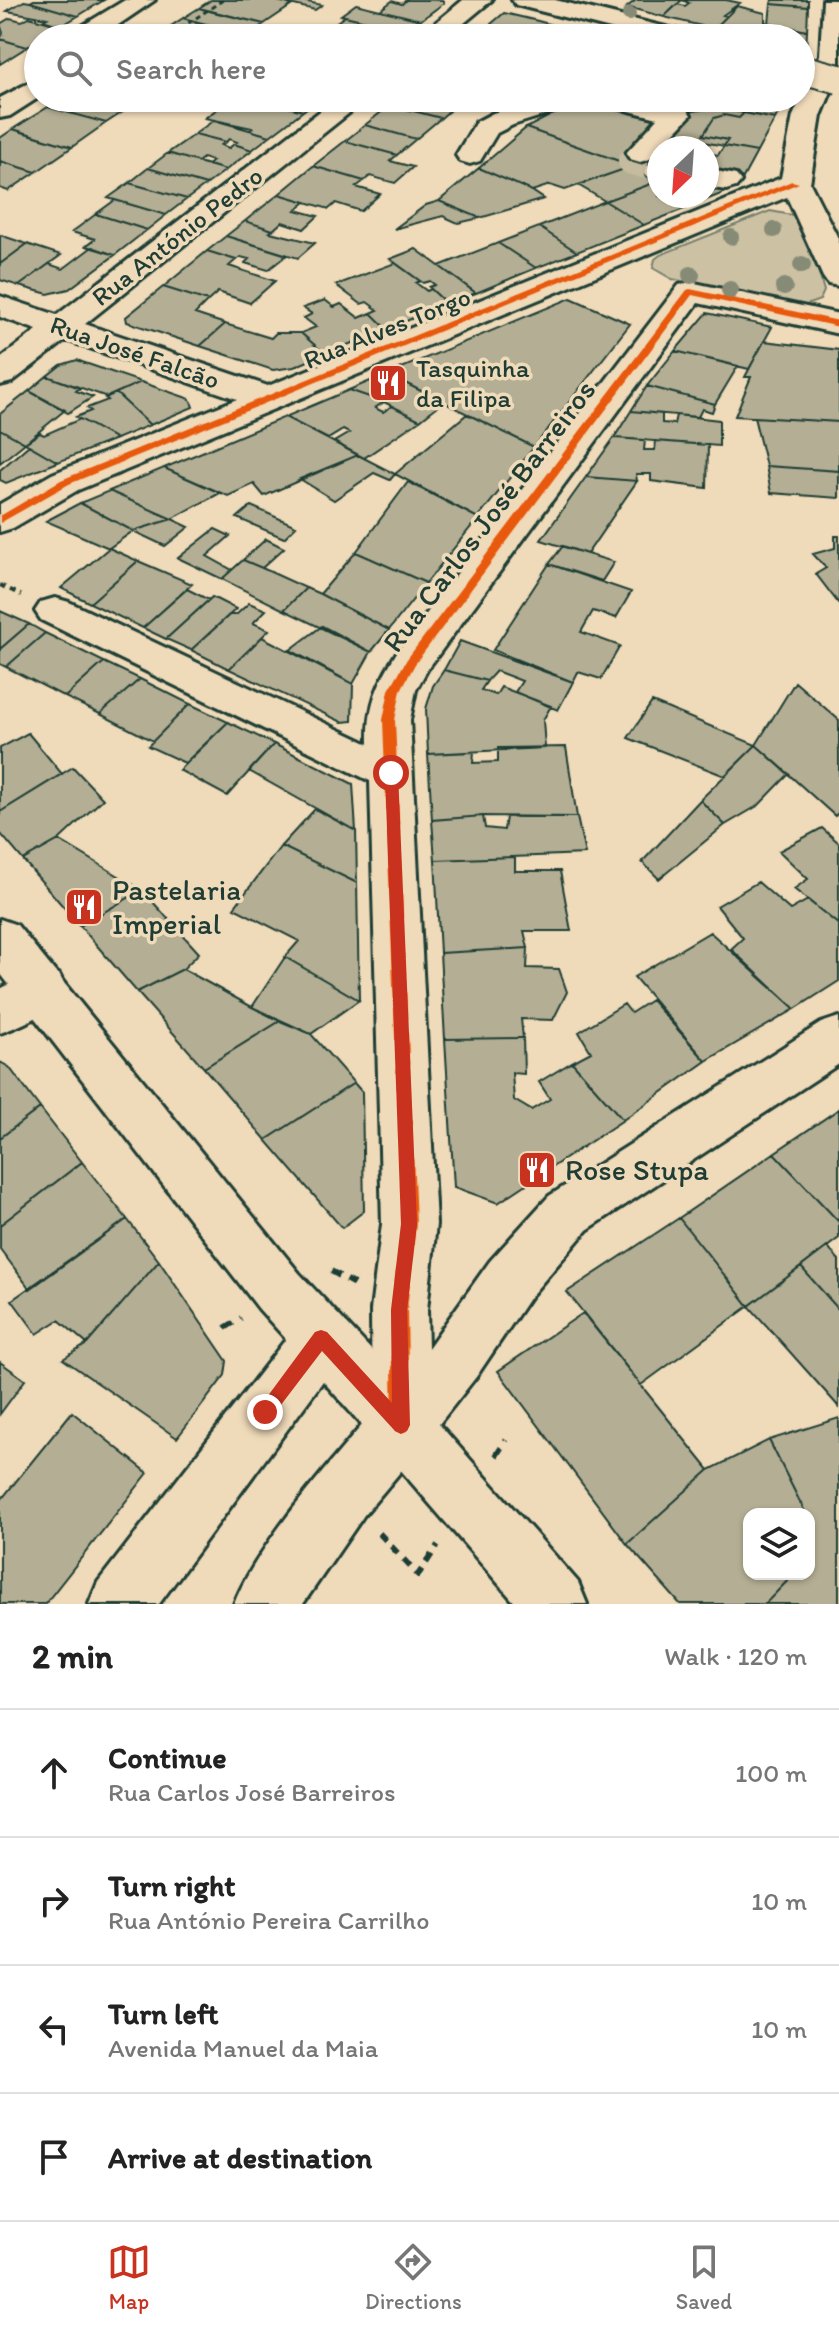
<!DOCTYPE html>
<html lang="en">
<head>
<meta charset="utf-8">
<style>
	body { margin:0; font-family:Itim,sans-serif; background:#f2f2f2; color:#222 }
	.controls { position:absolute; right:24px; bottom:24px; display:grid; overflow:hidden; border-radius:16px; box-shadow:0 2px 6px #0004 }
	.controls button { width:72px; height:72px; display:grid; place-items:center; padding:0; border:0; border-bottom:2px solid #e0e0e0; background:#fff; color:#222; font:40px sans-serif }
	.compass { position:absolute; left:647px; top:136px; width:72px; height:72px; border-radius:50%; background:#fff; box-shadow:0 2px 6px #0004; rotate:205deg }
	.stop { position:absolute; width:24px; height:24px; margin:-18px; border:6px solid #c8321e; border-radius:50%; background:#fff }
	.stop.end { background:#c8321e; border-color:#fff; box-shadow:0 2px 8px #0008 }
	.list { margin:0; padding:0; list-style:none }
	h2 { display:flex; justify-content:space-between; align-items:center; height:104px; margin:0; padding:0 32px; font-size:34px }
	h2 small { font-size:26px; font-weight:400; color:#767676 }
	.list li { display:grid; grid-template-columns:52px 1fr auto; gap:24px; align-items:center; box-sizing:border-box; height:128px; padding:0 32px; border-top:2px solid #e0e0e0 }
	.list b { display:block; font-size:30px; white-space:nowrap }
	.list p { margin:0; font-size:26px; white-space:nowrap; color:#767676 }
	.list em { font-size:26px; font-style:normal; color:#767676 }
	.icon { flex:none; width:44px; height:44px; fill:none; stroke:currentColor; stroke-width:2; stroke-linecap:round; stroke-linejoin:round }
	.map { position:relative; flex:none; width:839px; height:1604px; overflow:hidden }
	.search { position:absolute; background:#fff; box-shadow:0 2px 6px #0004; left:24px; right:24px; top:24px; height:88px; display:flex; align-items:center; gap:20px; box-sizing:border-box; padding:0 28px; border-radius:44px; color:#767676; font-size:30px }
	.sheet { height:616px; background:#fff }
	nav { display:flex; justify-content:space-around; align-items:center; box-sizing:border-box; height:112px; border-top:2px solid #e0e0e0; background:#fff; font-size:22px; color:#767676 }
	nav a { display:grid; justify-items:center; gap:4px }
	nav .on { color:#c8321e }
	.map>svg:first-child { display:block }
</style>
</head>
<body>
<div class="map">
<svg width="839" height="1604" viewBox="0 0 839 1604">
	<rect width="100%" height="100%" fill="#efdab9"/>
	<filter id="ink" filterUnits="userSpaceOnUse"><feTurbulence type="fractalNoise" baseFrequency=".0125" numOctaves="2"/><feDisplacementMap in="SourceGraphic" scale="16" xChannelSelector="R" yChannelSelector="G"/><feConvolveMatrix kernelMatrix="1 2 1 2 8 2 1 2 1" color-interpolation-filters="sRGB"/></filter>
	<g filter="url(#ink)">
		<path fill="#cdc1a3" stroke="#767f6c" stroke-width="2" d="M770 211 797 216 806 227 824 291 820 300 806 305 788 303 672 279 653 268 655 259 660 255Z"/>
		<path fill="#b4af94" stroke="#1f3d34" stroke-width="2" d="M34 0H104L78 16 30 2Z
			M211 0H275L292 5 264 24 199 8Z
			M309 0 307 2 322 5 315 10 277 1Z
			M406 0H442L444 3 421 20 380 10 392 1 402 4Z
			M636 0H682L664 17 627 7Z
			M726 0 740 3 723 15 727 16 714 29 664 17 677 4 685 6 689 3 682 0Z
			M772 0H808V7L771 4Z
			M24 1 30 2 78 16 61 26 43 20 47 18 7 11Z
			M356 4 380 10 421 20 407 31 341 15Z
			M771 4 808 7 807 31 769 23Z
			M737 6 765 13V22L797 29 786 38H751L714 29Z
			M199 8 213 12 264 24 248 35 183 18Z
			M504 13 538 21 577 32 570 38H491L478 35Z
			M345 16 407 31 398 38H337L320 34Z
			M29 17 61 26 27 47 0 39 3 33 0 24 10 18 22 21Z
			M183 18 234 35 237 32 248 35 244 38H153Z
			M797 29 807 31 806 51 801 50V38H786Z
			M0 39 27 47 0 64Z
			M61 98H135L141 100 106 123 48 107Z
			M232 98H256L277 107 281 105 303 111 270 136 249 130 252 128 205 118Z
			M256 98H320L303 111Z
			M398 98H430L456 105 441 118 390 105Z
			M430 98H472L463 106Z
			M584 98 661 121 619 161 526 128Z
			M749 98H787L775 119 744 113 752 101Z
			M390 105 441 118 416 139 365 125Z
			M48 107 56 109 106 123 72 147 13 129Z
			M717 107 744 113 739 118 724 115 714 118 703 135 728 140 724 146 667 135 688 112Z
			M744 113 775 119 757 152 724 146 728 140 703 135 714 118 724 115 739 118Z
			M214 120 270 136 252 150 234 144 237 142 229 139 226 142 195 134Z
			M365 125 416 139 397 155 345 141Z
			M526 128 619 161 630 167 565 190 550 185 532 191 479 168Z
			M13 129 25 133 72 147 36 172 0 161V138Z
			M195 134 226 142 221 145 229 148 234 144 252 150 226 170 208 165 212 161 203 158 198 162 168 153Z
			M667 135 685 139 678 147 684 148H659V164L646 161Z
			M345 141 397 155 390 161 413 167 395 183 370 176 364 181 313 166Z
			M724 146 757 152 738 187 725 184 707 174V153L718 155Z
			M631 150 650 157 646 161 651 162 638 172 619 161Z
			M168 153 198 162 226 170 206 185 148 168Z
			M0 161 36 172 8 191 0 188Z
			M313 166 364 181 356 187 380 194 361 211 336 203 329 209 279 194Z
			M630 167 656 182 605 201 578 185Z
			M148 168 206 185 187 199 129 183Z
			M479 168 532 191 544 199 480 218 439 201Z
			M707 181 738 187 694 205 680 196H707Z
			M656 182 659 184V196H680L694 205 644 225 605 201Z
			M129 183 187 199 166 215 108 198Z
			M279 194 306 202 296 210 318 216 304 229 282 222 273 230 245 221Z
			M115 200 166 215 147 230 96 214Z
			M439 201 480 218 458 223 443 216 394 229 426 205Z
			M605 201 644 225 577 252 539 227Z
			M96 214 147 230 115 255 86 246 95 239 72 232Z
			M245 221 273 230 270 232 315 243 298 258 226 236Z
			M539 227 577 252 536 268 498 243Z
			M0 235 27 244 0 264Z
			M226 236 287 255 268 270 245 263 249 259 241 257 236 260 207 251Z
			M498 243 536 268 476 293 439 266Z
			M27 244 61 255 19 286 0 280V264Z
			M92 247 115 255 69 289 48 294 19 286 49 264 63 269Z
			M416 249 439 266 476 293 447 304 429 287 435 285 430 281 423 283 390 259Z
			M207 251 236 260 229 266 275 281 250 303 218 292 208 301 163 287Z
			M395 263 420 281 416 283 427 291 431 289 447 304 387 329 371 313 378 310 367 302 361 304 336 285Z
			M163 287 208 301 195 314 225 324 200 346 127 322 126 317Z
			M571 298 630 324 534 447 387 374Z
			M325 300 334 307 341 304 359 318 371 313 387 329 325 354 301 333 316 327 304 318 312 314 303 308Z
			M707 313 772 327 749 369 675 351Z
			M225 324 271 338 276 333H301L325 354 294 367 273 370 200 346Z
			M764 341 839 350V422L735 416 751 377H745Z
			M675 351 738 366 715 404 647 386Z
			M77 360 82 362 141 382 107 397 47 376 61 365Z
			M387 374 443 402 420 420 384 402 349 390Z
			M47 376 80 388 76 391 93 397 68 413 29 391Z
			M141 382 190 399 193 407 150 425 116 393Z
			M647 386 715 404 712 412 702 409 698 417 631 411Z
			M349 390 384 402 375 408 383 412 392 406 420 420 364 458 334 442 349 433 343 430 328 439 285 417Z
			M29 391 65 410 25 443 0 429V414Z
			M116 393 150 425 116 439 76 417 91 411 87 408 108 400 105 398Z
			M631 411 662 414V423L674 424 676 415 719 420V446L614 438Z
			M467 414 534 447 478 518 395 474Z
			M285 417 358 455 264 496 254 484 228 496 164 468Z
			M754 417 839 422V471L766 466Z
			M80 419 116 439 58 462 25 443 40 433 44 435Z
			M0 429 25 443 0 463Z
			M614 438 645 440 644 450H655L656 441 708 445 707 488 651 481V474H636L637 481 586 477Z
			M29 445 58 462 6 483 0 480V470Z
			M358 455 395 474 390 480 374 473 334 500 300 479Z
			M766 466 839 471V498L771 493Z
			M164 468 220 493 172 519 109 491Z
			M586 477 637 481 587 554 541 540Z
			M408 482 478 518 426 583 356 552Z
			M109 491 172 519 133 531 80 503Z
			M80 503 133 531 109 548 46 521Z
			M251 506 296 526 284 538 237 518Z
			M172 519 189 527 165 546 133 531Z
			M215 529 230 536 207 556 232 570 222 579 178 558Z
			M835 536H839V604L816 574 826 568 813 554 835 548Z
			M266 539 284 548 262 568 243 560Z
			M563 546 587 554 614 562 602 581 549 564Z
			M109 548 138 561 90 603 61 588Z
			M356 552 426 583 389 630 320 594Z
			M243 560 262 568 306 588 284 610 222 579Z
			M138 561 192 584 143 628 90 603Z
			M549 564 631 592 616 618 593 611 581 632 620 646 601 679 578 672 573 682 493 650Z
			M306 588 320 594 389 630 371 652 284 610Z
			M187 589 209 600 166 639 143 628Z
			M212 597 236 609 191 650 166 639Z
			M249 603 266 610 253 623 269 630 229 669 191 650 229 615H236Z
			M0 611 29 624 0 649Z
			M29 624 45 633 6 667 0 664V649Z
			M322 626 371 652 353 684 290 650Z
			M45 633 104 662 65 697 6 667Z
			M262 637 353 684 352 721 342 722 229 669Z
			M460 641 573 682 558 710 515 692 522 681 496 671 487 681 444 670Z
			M104 662 140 679 100 714 65 697Z
			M444 670 487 681 481 690 496 695 501 687 551 706 543 720 545 748 428 754 426 709 433 686Z
			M140 679 190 704 153 741 100 714Z
			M795 682 839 720V812L835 816 756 745Z
			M652 702 756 745 725 776 628 738Z
			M190 704 228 722 185 763 148 746Z
			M228 722 274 744 227 796 179 770Z
			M28 733 62 774 0 812V748Z
			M274 744 353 784 356 831 249 771Z
			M756 745 789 774 759 805 725 825 700 800Z
			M566 747 577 817 483 816 432 820 428 754 474 752 473 763 498 762V748Z
			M73 767 103 799 59 840 23 860 0 833V812Z
			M700 800 725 825 659 879 642 862Z
			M315 809 356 831 357 883 281 846Z
			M483 816 485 828 504 830 506 817H577L585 854 435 860 432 820Z
			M822 828 839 843V925L794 889 808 879 779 851Z
			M59 840 142 890 80 926 23 860Z
			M281 846 357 883 359 1000 285 957 299 941 234 908Z
			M515 857V871H560L571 931H524L528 948 440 953 435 860Z
			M758 882 790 910 808 900 839 925V981L795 1009 731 949 743 938 717 906Z
			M142 890 199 953 183 969 137 992 80 926Z
			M710 932 795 1009 706 1061 634 977Z
			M528 948 527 968 559 969 567 992 553 1020 521 1019 523 1038 445 1039 440 953Z
			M285 957 359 1000 311 1034 252 1007Z
			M183 969 252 1007 280 1021 204 1068 137 992Z
			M651 1000 706 1061 623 1120 572 1062 591 1052 579 1032 624 1004 631 1013Z
			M280 1021 311 1034 354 1083 266 1140 204 1068Z
			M523 1038 524 1074 512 1073 514 1100 531 1110 550 1099 539 1082 572 1062 623 1120 498 1203 454 1187 445 1039Z
			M0 1062 9 1067 40 1108 0 1138Z
			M354 1083 362 1092 364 1211 342 1228 266 1140Z
			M40 1108 82 1162 0 1225V1138Z
			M839 1109V1222L774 1153Z
			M774 1153 839 1222V1238L749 1306 679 1218Z
			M82 1162 127 1219 30 1289 0 1249V1225Z
			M679 1218 749 1306 641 1385 567 1292Z
			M127 1219 159 1261 87 1344 59 1320 37 1334 12 1300Z
			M827 1247 839 1260V1310L801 1267Z
			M159 1261 227 1361 225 1375 177 1438 63 1359 87 1344Z
			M801 1267 839 1310V1407L749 1306Z
			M583 1313 709 1470 627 1544 498 1371Z
			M0 1362 25 1380 0 1414Z
			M72 1412 148 1473 45 1604H0V1501Z
			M839 1418V1604H765L794 1574H809L811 1536 809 1514H806L769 1440Z
			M769 1440 806 1514H749V1574H794L765 1604H680L627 1544 709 1470Z"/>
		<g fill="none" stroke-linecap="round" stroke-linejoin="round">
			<path stroke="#c5bb9e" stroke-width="28" stroke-dasharray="28 14" stroke-linecap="butt" d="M640 153 632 161 647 165"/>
			<g stroke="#1f3d34" stroke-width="6">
				<path id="minor" d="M463 0H492L446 38H417Z
					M512 0H555L686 32 690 38H646L516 5Z
					M823 0H839V72L821 116 810 183 839 240V286L828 284 823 277 787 197 78 490 13 528 0 532V504L52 474 237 399 66 340 12 382 0 385V359L37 330 0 317V296L57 315 337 98H368L85 324 268 386 781 178 793 116 820 55Z
					M542 98H584L580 104 513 125 497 133 480 161 470 164 460 161 456 155 476 122 493 113Z
					M597 98H643L687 109 691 115 650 159 640 162 630 159 626 153 658 118 601 104Z
					M707 169 736 175 741 181 736 187 726 190 707 187Z
					M690 282 839 314V334L698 303 427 670 416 690 410 720 436 1224 427 1310 428 1348 490 1261 549 1196 821 1023 839 1017V1064L587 1230 530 1297 476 1377 439 1424 578 1582 587 1604H516L380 1446 372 1425 371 1310 382 1224 370 781 41 620 35 611 41 602 55 598 69 602 369 744C368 704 377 685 397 652L679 285Z
					M42 968 59 974 66 988C54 1011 24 1025 0 1033V989Z"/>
			</g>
			<g stroke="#1f3d34" stroke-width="6">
				<path id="major" d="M125 0H155L99 38H68L72 32Z
					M38 78V98L10 116 0 118V98Z
					M0 919 17 925 299 1273 422 1404 430 1425 422 1446 364 1515 303 1604H234C257 1546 321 1474 362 1425L323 1381 159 1604H89L98 1582 286 1339 259 1309 0 973Z"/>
			</g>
			<path stroke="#1f3d34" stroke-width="3" stroke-dasharray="5 4" stroke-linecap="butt" d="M166 38 223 0
				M57 108 73 98"/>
			<path stroke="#1f3d34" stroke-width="4" stroke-dasharray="6 5" stroke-linecap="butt" d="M0 585 21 595"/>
			<path stroke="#1f3d34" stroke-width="6" stroke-dasharray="10 8" stroke-linecap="butt" d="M331 1271 354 1284
				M225 1328 241 1318
				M496 1456 506 1440
				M379 1533 418 1575 438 1545"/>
			<use href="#minor" fill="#efdab9" fill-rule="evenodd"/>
			<use href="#major" fill="#efdab9" fill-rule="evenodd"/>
			<g stroke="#1f3d34" stroke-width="32" stroke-linecap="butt">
				<path id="minor-bridge" d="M801 69 839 79"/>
			</g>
			<use href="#minor-bridge" stroke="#efdab9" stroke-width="28"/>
			<g stroke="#efdab9" stroke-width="5">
				<path id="cycleway" d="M792 181 799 183 69 484 0 523V516L61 480Z
					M690 289 839 321V327L692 295 415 664 401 690 395 720 416 1224 407 1310 409 1425 407 1431 401 1433 395 1431 393 1425 391 1310 402 1224 383 720 389 690 407 659 687 290Z"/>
			</g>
			<use href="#cycleway" fill="#e8590c" fill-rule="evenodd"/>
		</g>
		<g fill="#868b76">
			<circle cx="629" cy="14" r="7"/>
			<circle cx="774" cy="230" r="8"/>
			<circle cx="731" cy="237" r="8"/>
			<circle cx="802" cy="265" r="9"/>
			<circle cx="691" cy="275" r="9"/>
			<circle cx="784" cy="287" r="9"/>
			<circle cx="730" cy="290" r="9"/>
		</g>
	</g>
	<path fill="#c8321e" d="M391 769 398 773 417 1224 407 1310 410 1425 407 1431 401 1434 395 1431 322 1351 271 1418 265 1420 259 1418 256 1412 315 1332 321 1330 327 1332 392 1403 391 1310 401 1224 385 773Z"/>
	<defs>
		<g id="restaurant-square" transform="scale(2)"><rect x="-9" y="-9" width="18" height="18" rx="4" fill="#c8321e" stroke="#efdab9"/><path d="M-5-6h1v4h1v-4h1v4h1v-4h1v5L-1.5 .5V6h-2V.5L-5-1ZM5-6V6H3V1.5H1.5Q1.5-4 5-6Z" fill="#fff"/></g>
	</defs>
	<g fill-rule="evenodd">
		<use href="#restaurant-square" x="388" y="383"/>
		<use href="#restaurant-square" x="84" y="907"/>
		<use href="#restaurant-square" x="537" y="1170"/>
	</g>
	<g text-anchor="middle" stroke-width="7" stroke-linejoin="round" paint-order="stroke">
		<g font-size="26" fill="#1f3d34" stroke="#efdab9">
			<text transform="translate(177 236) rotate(-38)" y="9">Rua António Pedro</text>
			<text transform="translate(387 328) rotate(-22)" y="9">Rua Alves Torgo</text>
			<text transform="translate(135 352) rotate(19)" y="9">Rua José Falcão</text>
		</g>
		<g font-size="26" fill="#1f3d34" stroke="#efdab9" text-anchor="start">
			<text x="416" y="377">Tasquinha<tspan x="416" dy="30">da Filipa</tspan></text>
		</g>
		<g font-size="30" fill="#1f3d34" stroke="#efdab9">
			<text transform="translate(489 516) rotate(-53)" y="10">Rua Carlos José Barreiros</text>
		</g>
		<g font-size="30" fill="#1f3d34" stroke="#efdab9" text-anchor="start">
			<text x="112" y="900">Pastelaria<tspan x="112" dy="34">Imperial</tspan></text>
			<text x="565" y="1180">Rose Stupa</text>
		</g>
	</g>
</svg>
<div class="controls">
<button><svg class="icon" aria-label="layers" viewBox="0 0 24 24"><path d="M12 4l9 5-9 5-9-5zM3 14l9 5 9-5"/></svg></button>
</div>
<svg class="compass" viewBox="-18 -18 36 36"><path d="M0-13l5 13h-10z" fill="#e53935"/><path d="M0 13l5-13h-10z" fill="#767676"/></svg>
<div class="stop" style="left:391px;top:773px"></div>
<div class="stop end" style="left:265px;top:1412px"></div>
<div class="search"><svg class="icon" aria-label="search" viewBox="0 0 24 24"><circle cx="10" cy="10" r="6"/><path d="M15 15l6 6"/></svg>Search here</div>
</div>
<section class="sheet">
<h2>2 min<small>Walk · 120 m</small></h2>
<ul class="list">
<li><svg class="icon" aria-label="ahead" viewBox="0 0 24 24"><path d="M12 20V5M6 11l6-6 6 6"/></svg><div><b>Continue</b><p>Rua Carlos José Barreiros</p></div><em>100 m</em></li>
<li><svg class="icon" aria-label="right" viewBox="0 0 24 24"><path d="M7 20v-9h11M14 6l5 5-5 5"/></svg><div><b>Turn right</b><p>Rua António Pereira Carrilho</p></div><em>10 m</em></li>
<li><svg class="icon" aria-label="left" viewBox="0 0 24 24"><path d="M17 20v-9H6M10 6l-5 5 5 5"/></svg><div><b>Turn left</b><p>Avenida Manuel da Maia</p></div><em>10 m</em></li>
<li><svg class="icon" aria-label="arrive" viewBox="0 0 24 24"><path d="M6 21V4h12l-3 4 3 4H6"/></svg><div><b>Arrive at destination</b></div></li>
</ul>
</section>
<nav>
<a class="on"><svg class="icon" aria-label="map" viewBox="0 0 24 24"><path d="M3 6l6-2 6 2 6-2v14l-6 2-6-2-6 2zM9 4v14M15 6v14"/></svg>Map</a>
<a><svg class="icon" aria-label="directions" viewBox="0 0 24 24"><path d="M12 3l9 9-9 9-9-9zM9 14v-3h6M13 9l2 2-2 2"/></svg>Directions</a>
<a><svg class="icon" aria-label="saved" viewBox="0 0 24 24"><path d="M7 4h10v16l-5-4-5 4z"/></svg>Saved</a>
</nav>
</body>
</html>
